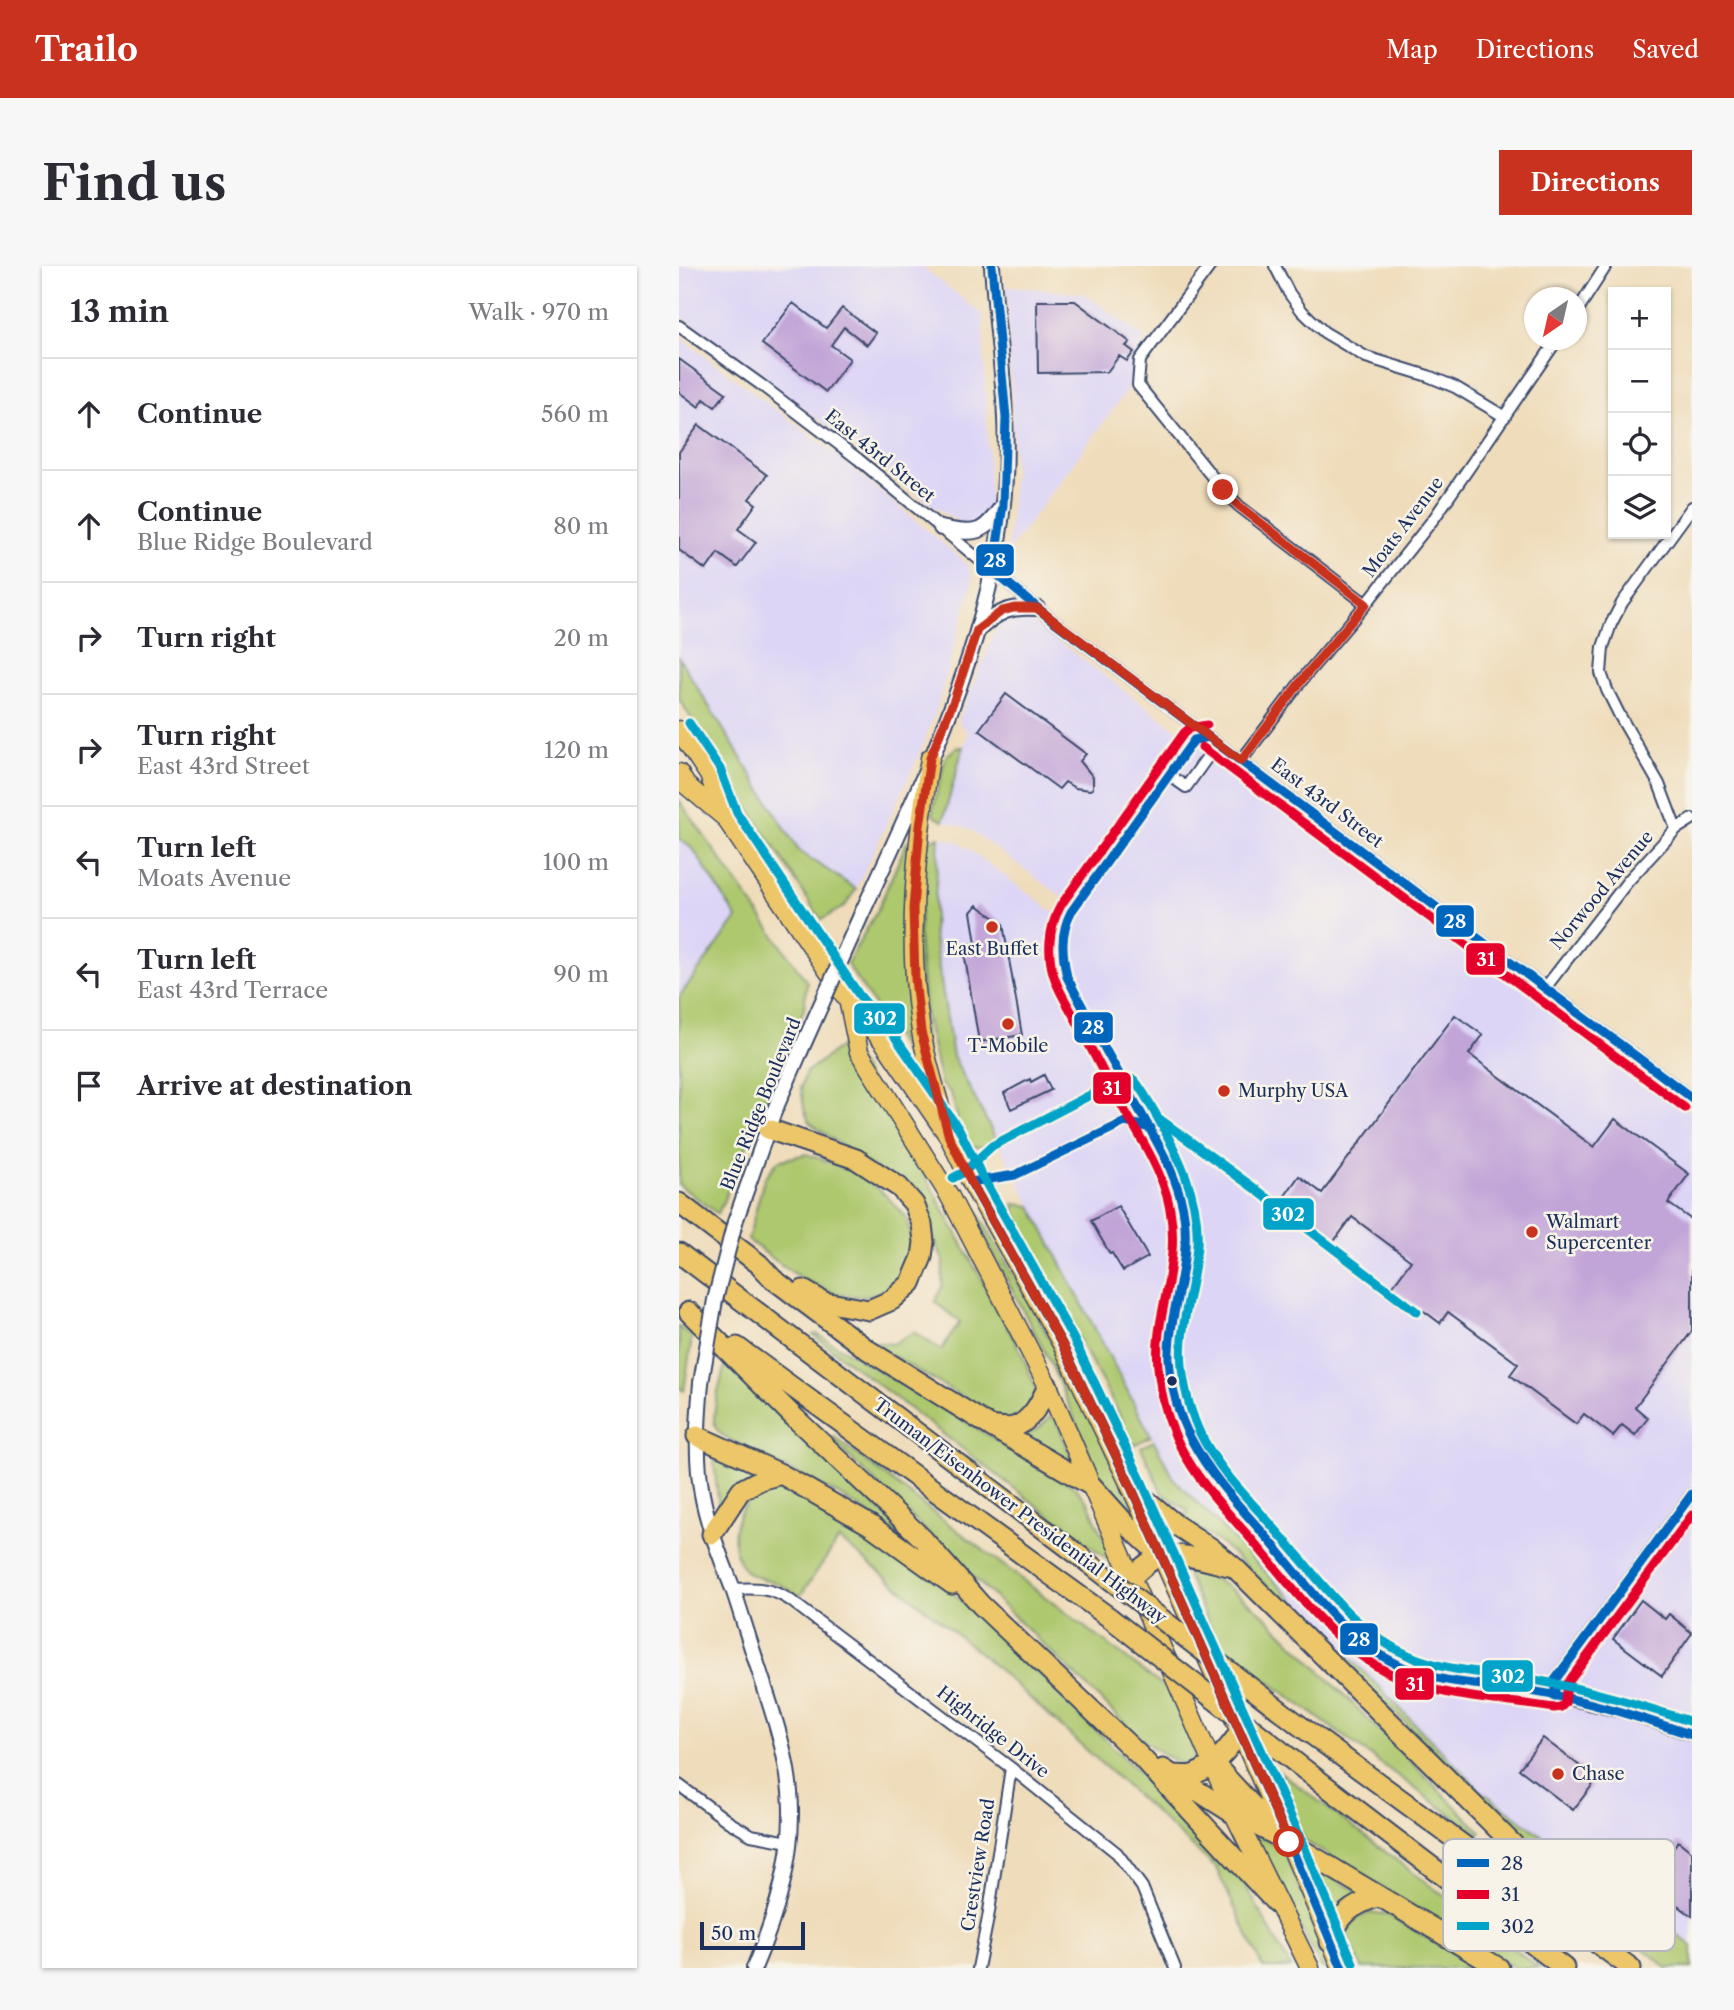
<!DOCTYPE html>
<html lang="en">
<head>
<meta charset="utf-8">
<style>
	body { margin:0; font-family:"Libre Caslon Text",serif; background:#f7f7f7; color:#2b2b33 }
	.controls { position:absolute; right:21px; top:21px; display:grid; overflow:hidden; border-radius:0px; box-shadow:0 2px 5px #0004 }
	.controls button { width:63px; height:63px; display:grid; place-items:center; padding:0; border:0; border-bottom:2px solid #e1e1e2; background:#fff; color:#2b2b33; font:35px sans-serif }
	.compass { position:absolute; left:845px; top:21px; width:63px; height:63px; border-radius:50%; background:#fff; box-shadow:0 2px 5px #0004; rotate:214deg }
	.scale { position:absolute; left:21px; bottom:18px; width:105px; box-sizing:border-box; padding-left:7px; border:4px solid #1b2f5e; border-top:0; font-size:19px; line-height:24px; white-space:nowrap; color:#1b2f5e; -webkit-text-stroke:5px #f7f3e8; paint-order:stroke }
	.stop { position:absolute; width:21px; height:21px; margin:-16px; border:5px solid #c8321e; border-radius:50%; background:#fff }
	.stop.end { background:#c8321e; border-color:#fff; box-shadow:0 2px 7px #0008 }
	.list { margin:0; padding:0; list-style:none }
	h2 { display:flex; justify-content:space-between; align-items:center; height:91px; margin:0; padding:0 28px; font-size:30px }
	h2 small { font-size:23px; font-weight:400; color:#7c7c81 }
	.list li { display:grid; grid-template-columns:46px 1fr auto; gap:21px; align-items:center; box-sizing:border-box; height:112px; padding:0 28px; border-top:2px solid #e1e1e2 }
	.list b { display:block; font-size:26px; white-space:nowrap }
	.list p { margin:0; font-size:23px; white-space:nowrap; color:#7c7c81 }
	.list em { font-size:23px; font-style:normal; color:#7c7c81 }
	.icon { flex:none; width:38px; height:38px; fill:none; stroke:currentColor; stroke-width:2; stroke-linecap:round; stroke-linejoin:round }
	.map { position:relative; flex:none; width:1013px; height:1702px; overflow:hidden; border-radius:0px }
	header { display:flex; align-items:center; gap:42px; box-sizing:border-box; height:98px; padding:0 35px; background:#c8321e; color:#fff }
	header strong { font-size:33px }
	nav { display:flex; gap:38px; margin-inline-start:auto; font-size:24px }
	.intro { display:flex; align-items:center; justify-content:space-between; box-sizing:border-box; height:168px; padding:0 42px }
	h1 { margin:0; font-size:49px }
	.button { padding:18px 32px; border-radius:0px; background:#c8321e; color:#fff; font-size:24px; font-weight:700 }
	main { display:flex; gap:42px; padding:0 42px }
	aside { flex:1; background:#fff; border-radius:0px; box-shadow:0 2px 5px #0004 }
	.map>svg:first-child { display:block }
</style>
</head>
<body>
<header>
<strong>Trailo</strong>
<nav><a>Map</a><a>Directions</a><a>Saved</a></nav>
</header>
<div class="intro"><h1>Find us</h1><a class="button">Directions</a></div>
<main>
<aside>
<h2>13 min<small>Walk · 970 m</small></h2>
<ul class="list">
<li><svg class="icon" aria-label="ahead" viewBox="0 0 24 24"><path d="M12 20V5M6 11l6-6 6 6"/></svg><div><b>Continue</b></div><em>560 m</em></li>
<li><svg class="icon" aria-label="ahead" viewBox="0 0 24 24"><path d="M12 20V5M6 11l6-6 6 6"/></svg><div><b>Continue</b><p>Blue Ridge Boulevard</p></div><em>80 m</em></li>
<li><svg class="icon" aria-label="right" viewBox="0 0 24 24"><path d="M7 20v-9h11M14 6l5 5-5 5"/></svg><div><b>Turn right</b></div><em>20 m</em></li>
<li><svg class="icon" aria-label="right" viewBox="0 0 24 24"><path d="M7 20v-9h11M14 6l5 5-5 5"/></svg><div><b>Turn right</b><p>East 43rd Street</p></div><em>120 m</em></li>
<li><svg class="icon" aria-label="left" viewBox="0 0 24 24"><path d="M17 20v-9H6M10 6l-5 5 5 5"/></svg><div><b>Turn left</b><p>Moats Avenue</p></div><em>100 m</em></li>
<li><svg class="icon" aria-label="left" viewBox="0 0 24 24"><path d="M17 20v-9H6M10 6l-5 5 5 5"/></svg><div><b>Turn left</b><p>East 43rd Terrace</p></div><em>90 m</em></li>
<li><svg class="icon" aria-label="arrive" viewBox="0 0 24 24"><path d="M6 21V4h12l-3 4 3 4H6"/></svg><div><b>Arrive at destination</b></div></li>
</ul>
</aside>
<div class="map">
<svg width="1013" height="1702" viewBox="0 0 1013 1702">
	<rect width="100%" height="100%" fill="#f7f3e8"/>
	<filter id="ink" filterUnits="userSpaceOnUse"><feTurbulence type="fractalNoise" baseFrequency=".0143" numOctaves="2"/><feDisplacementMap in="SourceGraphic" scale="14" xChannelSelector="R" yChannelSelector="G"/><feConvolveMatrix kernelMatrix="1 2 1 2 8 2 1 2 1" color-interpolation-filters="sRGB"/></filter>
	<filter id="wash" filterUnits="userSpaceOnUse"><feTurbulence type="fractalNoise" baseFrequency=".00686" numOctaves="4" result="noise"/><feDisplacementMap in="SourceGraphic" scale="28" xChannelSelector="R" yChannelSelector="G"/><feGaussianBlur stdDeviation="1.57" result="paint"/><feColorMatrix in="noise" values="0 0 0 0 0 0 0 0 0 0 0 0 0 0 0 0 0 1.4 0 .05"/><feComposite in="paint" operator="in"/></filter>
	<g filter="url(#wash)">
		<rect width="100%" height="100%" fill="#efdcba"/>
		<path fill="#ddd5f6" d="M0 0H242L303 48 311 233 309 247 304 255 288 261 250 237 0 49Z
			M328 20 405 28 466 72 454 96 453 118 329 285 335 201Z
			M0 71 155 187 279 290 289 300 292 308 293 318 258 441 239 491 177 623 120 585 0 392Z
			M340 349 353 356 1013 847V1680L801 1524 495 1213 274 790 254 665 260 571 280 576 374 646 401 651 404 646 289 562 264 555 289 466 282 460 280 454 316 366 320 359 328 352Z
			M0 573 14 583 58 652 0 731Z"/>
		<path fill="#aec86e" stroke="#647c66" stroke-width="2" d="M0 392 120 585 177 623 166 640 142 654 0 433Z
			M284 481 264 555 255 550 253 547 267 490 277 482Z
			M0 534 128 716 125 743 39 948 0 919V731L58 652 14 583 0 573Z
			M260 571 254 665 274 790 318 875C303 883 293 886 280 872L278 850 272 827 262 818 246 746 240 669 245 588C248 578 250 575 260 571Z
			M228 576 234 578 248 819 168 698 199 643Z
			M168 776 250 917 343 1088 357 1123 356 1131 339 1151 326 1153 311 1147 190 1076 214 1078 235 1066 262 1084 281 1056 256 1036 263 1021 264 994 250 962 228 927 130 856 125 843 122 821 127 806Z
			M127 888C164 901 192 909 217 941 220 944 225 949 228 953 230 957 230 964 231 969 238 1013 202 1038 161 1028 126 1020 98 995 69 974L85 913 99 895Z
			M335 938 352 940 472 1170 455 1179 434 1136 340 962Z
			M297 943 393 1112 471 1276 426 1223 372 1098 305 969 298 952Z
			M0 1061 13 1071 5 1125 0 1121Z
			M138 1068 382 1212 396 1222 409 1236 436 1299 134 1069Z
			M46 1098 265 1304 193 1250 158 1228 48 1172C43 1169 38 1166 36 1160 32 1146 43 1113 46 1098Z
			M374 1148 399 1206 340 1172 360 1162Z
			M155 1171 497 1430 519 1497 513 1501C493 1496 478 1484 461 1472L153 1174Z
			M475 1175 495 1213 801 1524 1013 1680V1702H988L908 1635 574 1307 544 1279 504 1252 509 1245 483 1227 462 1181Z
			M38 1190 81 1208 40 1243 35 1197Z
			M106 1224 126 1233 223 1289 270 1324 314 1362 552 1598 563 1613 612 1702H584L537 1602 307 1392 160 1273 121 1330C112 1325 102 1318 92 1315 83 1312 74 1312 67 1305 49 1287 52 1246 74 1232 84 1226 95 1225 106 1224Z
			M504 1299C537 1311 558 1326 585 1349L802 1566 800 1569 538 1378Z
			M601 1506 860 1702H836L626 1575 603 1526 607 1522Z
			M575 1566 604 1583 655 1702H643L598 1617Z
			M635 1601 688 1631 656 1646Z
			M692 1646 709 1649 799 1702H683L667 1667 678 1652Z"/>
		<g id="blocks">
			<path fill="#c2a5d8" d="M358 35H396L451 76 447 80 455 86 448 95 440 90 428 106 359 107Z
				M114 37 147 62 163 42 197 67 188 79 165 61 152 79 171 93 147 126 83 78Z
				M0 93 47 127 36 141 25 133 20 141 0 126Z
				M20 159 88 209 70 233 77 238 59 263 77 276 58 301 39 287 27 304 0 284V186Z
				M327 428 407 488 401 495 414 511V522L411 524 396 522 386 516 380 523 300 464Z
				M298 639 324 658 343 769 300 776 284 680 297 677 292 646Z
				M776 749 804 769 790 788 915 881 936 853 1010 908 989 937 1013 954V1065L956 1141 969 1152 956 1169 943 1159 934 1170 905 1148 897 1158 831 1109 839 1098 769 1046 761 1057 713 1021 732 995 673 951 653 978 600 938 620 910 643 927Z
				M365 809 372 824 332 843 325 827 351 813 352 816Z
				M439 940 469 991 444 1005 433 987 431 988 412 955Z
				M962 1334 986 1353 990 1348 1013 1367 983 1410 934 1373Z
				M864 1472 918 1513 894 1544 840 1503Z
				M999 1575 1013 1586V1650L969 1617Z"/>
		</g>
	</g>
	<g filter="url(#ink)">
		<use href="#blocks" fill-opacity="0" stroke="#3b496c" stroke-width="2"/>
		<g fill="none" stroke-linecap="round" stroke-linejoin="round">
			<g stroke="#3b496c" stroke-width="14">
				<path id="minor" d="M531 0 461 94 459 119 544 224 560 240 687 338
					M596 0 610 27 623 45 645 66 687 91 749 110 776 121 826 151
					M898 45 927 0
					M0 60 81 118 179 193 373 354 1013 832
					M562 495 626 410 687 338 756 251 878 74
					M490 509 507 521 532 486 530 471
					M997 563 980 518 941 450 928 424 922 407 924 381 932 358 943 337 1013 241
					M866 722 949 615 997 563 1013 553
					M446 856 472 862
					M446 856 461 846
					M1013 1228 876 1414V1430L950 1448 1013 1469
					M53 1323C77 1322 90 1321 111 1334L332 1502 438 1587 463 1621 496 1702
					M0 1519 50 1556 72 1569 110 1576
					M299 1702 309 1652 332 1502"/>
			</g>
			<g stroke="#3b496c" stroke-width="18">
				<path id="tertiary" d="M262 262C296 269 304 269 323 240
					M300 363C320 345 331 340 358 342
					M183 647C245 512 318 363 326 212 330 141 318 71 313 0
					M56 956 94 848 121 786
					M22 1117C19 1153 16 1191 23 1228 29 1261 42 1292 54 1323 63 1350 71 1377 80 1404 95 1450 111 1495 112 1543 113 1598 96 1652 75 1702"/>
			</g>
			<g stroke="#3b496c" stroke-width="21">
				<path id="primary" d="M0 464 30 509 47 553 170 736 204 775 270 871 292 916 383 1078 452 1221 610 1576 663 1702
					M251 492C237 583 227 673 242 765 247 795 257 825 265 854
					M0 507 7 519 44 550
					M170 738 180 786 270 929 369 1120 555 1548 631 1702"/>
			</g>
			<g stroke="#3b496c" stroke-width="23">
				<path id="motorway" d="M89 863 177 893 220 921 235 938 243 958 245 976 243 991 232 1017 213 1034 190 1044 145 1036 124 1024
					M0 937 80 998 94 1013 189 1084 311 1160 413 1220 447 1258 482 1290
					M0 987 402 1291
					M10 1046 115 1151 244 1273 302 1339 461 1490 597 1637
					M58 1081 431 1352
					M311 1160C319 1161 328 1163 335 1161 353 1155 362 1135 369 1120
					M18 1170 102 1208 191 1259 273 1318
					M452 1221 497 1259 532 1282 555 1301 871 1615 905 1653 928 1684
					M33 1268 62 1224 81 1214 102 1208
					M453 1311C461 1304 469 1295 479 1291 496 1284 533 1296 550 1300
					M620 1459 952 1702
					M534 1497 593 1561
					M484 1503 555 1548 610 1576 820 1702
					M494 1509C501 1509 510 1511 516 1508 536 1500 549 1483 561 1466
					M639 1514 885 1702
					M651 1676C661 1647 672 1640 700 1630"/>
			</g>
			<use href="#minor" stroke="#fff" stroke-width="10"/>
			<use href="#tertiary" stroke="#fff" stroke-width="14"/>
			<use href="#primary" stroke="#ecc669" stroke-width="18"/>
			<use href="#motorway" stroke="#ecc669" stroke-width="19"/>
			<g stroke="#3b496c" stroke-width="18" stroke-linecap="butt">
				<path id="tertiary-bridge" d="M121 786 183 647
					M22 1117 36 1034 56 956"/>
			</g>
			<g stroke="#3b496c" stroke-width="23" stroke-linecap="butt">
				<path id="motorway-bridge" d="M402 1291 620 1459
					M431 1352 639 1514"/>
			</g>
			<use href="#tertiary-bridge" stroke="#fff" stroke-width="14"/>
			<use href="#motorway-bridge" stroke="#ecc669" stroke-width="19"/>
			<g stroke="#f7f3e8" stroke-width="14">
				<path id="bus-1" d="M313 0 327 152 324 239 314 305 373 354 1013 832
					M530 471 515 474 392 646C381 667 383 688 388 711 410 754 433 796 457 838 474 869 493 899 502 934 510 964 506 997 499 1027 495 1049 489 1071 490 1093 492 1120 499 1149 512 1173 532 1211 562 1242 590 1274 629 1320 665 1374 722 1400 762 1419 809 1418 852 1425 907 1434 960 1451 1013 1469
					M472 862 446 856 336 909 292 916 383 1078 452 1221 610 1576 663 1702
					M876 1430V1414L1013 1228"/>
			</g>
			<g stroke="#f7f3e8" stroke-width="14">
				<path id="bus-2" d="M528 459 511 462 505 467 382 639C369 662 367 691 377 716 382 729 390 741 397 754 411 780 424 807 439 833 455 861 473 888 484 918 500 960 493 1000 484 1043 480 1062 477 1081 479 1101 482 1132 491 1164 507 1191 525 1222 550 1248 573 1274 616 1324 654 1380 714 1409 763 1433 822 1433 875 1442L882 1441 886 1437 888 1418 1013 1249
					M523 481 1006 842"/>
			</g>
			<g stroke="#f7f3e8" stroke-width="14">
				<path id="bus-3" d="M10 457 41 503 58 547 180 729 214 768 281 865 303 910 394 1072 463 1216 621 1571 674 1697
					M479 852 579 925 738 1046
					M274 912 285 906 313 880 442 813 448 812 455 814C463 823 469 835 475 845 498 886 521 931 518 979 516 1011 506 1041 503 1073 500 1103 508 1138 520 1165 539 1205 573 1236 601 1269 641 1313 674 1366 731 1390 770 1407 814 1406 855 1414 909 1423 961 1439 1013 1456"/>
			</g>
			<use href="#bus-1" stroke="#0065bd" stroke-width="9"/>
			<use href="#bus-2" stroke="#e4002b" stroke-width="9"/>
			<use href="#bus-3" stroke="#01a3c8" stroke-width="9"/>
		</g>
	</g>
	<g fill="none" stroke-linecap="round" stroke-linejoin="round" filter="url(#ink)">
		<path stroke="#c8321e" stroke-width="9" d="M544 224 560 240 687 338 626 410 562 495 358 342H335L323 345 298 364 275 434 251 492 241 560 234 642 236 713 242 766 270 871 292 916 383 1078 452 1221 610 1576"/>
	</g>
	<g fill="#c8321e" stroke="#f7f3e8" stroke-width="2.5">
		<circle cx="313" cy="661" r="7"/>
		<circle cx="329" cy="758" r="7"/>
		<circle cx="545" cy="825" r="7"/>
		<circle cx="853" cy="966" r="7"/>
		<circle cx="879" cy="1508" r="7"/>
	</g>
	<circle fill="#1b2f5e" stroke="#f7f3e8" stroke-width="2.5" cx="493" cy="1115" r="6"/>
	<g text-anchor="middle" stroke-width="5" stroke-linejoin="round" paint-order="stroke">
		<g font-size="18" fill="#1b2f5e" stroke="#f7f3e8">
			<text transform="translate(201 190) rotate(39)" y="6">East 43rd Street</text>
			<text transform="translate(724 261) rotate(-53)" y="6">Moats Avenue</text>
			<text transform="translate(648 537) rotate(37)" y="6">East 43rd Street</text>
			<text transform="translate(923 624) rotate(-50)" y="6">Norwood Avenue</text>
			<text transform="translate(82 838) rotate(-68)" y="6">Blue Ridge Boulevard</text>
			<text transform="translate(341 1245) rotate(37)" y="6">Truman/Eisenhower Presidential Highway</text>
			<text transform="translate(314 1466) rotate(38)" y="6">Highridge Drive</text>
			<text transform="translate(299 1599) rotate(-81)" y="6">Crestview Road</text>
		</g>
		<g font-size="18" fill="#1b2f5e" stroke="#f7f3e8" text-anchor="start">
			<text x="313" y="689" text-anchor="middle">East Buffet</text>
			<text x="329" y="786" text-anchor="middle">T-Mobile</text>
			<text x="559" y="831">Murphy USA</text>
			<text x="867" y="962">Walmart<tspan x="867" dy="21">Supercenter</tspan></text>
			<text x="893" y="1514">Chase</text>
		</g>
	</g>
	<rect x="764" y="1573" width="232" height="112" rx="10" fill="#f7f3e8" stroke="#b5b8bf" stroke-width="2"/>
	<rect x="778" y="1593" width="32" height="8" fill="#0065bd"/>
	<rect x="778" y="1624" width="32" height="9" fill="#e4002b"/>
	<rect x="778" y="1656" width="32" height="8" fill="#01a3c8"/>
	<g font-size="19" fill="#1b2f5e">
		<text x="822" y="1604">28</text>
		<text x="822" y="1635">31</text>
		<text x="822" y="1667">302</text>
	</g>
	<g stroke="#f7f3e8" stroke-width="2.5">
		<rect x="296" y="277" width="40" height="34" rx="7" fill="#0065bd"/>
		<rect x="756" y="638" width="40" height="34" rx="7" fill="#0065bd"/>
		<rect x="786" y="676" width="41" height="34" rx="7" fill="#e4002b"/>
		<rect x="174" y="736" width="53" height="33" rx="7" fill="#01a3c8"/>
		<rect x="394" y="745" width="41" height="33" rx="7" fill="#0065bd"/>
		<rect x="413" y="805" width="40" height="34" rx="7" fill="#e4002b"/>
		<rect x="583" y="931" width="53" height="34" rx="7" fill="#01a3c8"/>
		<rect x="660" y="1356" width="40" height="34" rx="7" fill="#0065bd"/>
		<rect x="802" y="1393" width="53" height="34" rx="7" fill="#01a3c8"/>
		<rect x="715" y="1401" width="41" height="34" rx="7" fill="#e4002b"/>
	</g>
	<g font-size="19" text-anchor="middle" font-weight="bold" fill="#fff">
		<text x="316" y="301">28</text>
		<text x="776" y="662">28</text>
		<text x="807" y="700">31</text>
		<text x="201" y="759">302</text>
		<text x="414" y="768">28</text>
		<text x="433" y="829">31</text>
		<text x="609" y="955">302</text>
		<text x="680" y="1380">28</text>
		<text x="829" y="1417">302</text>
		<text x="736" y="1425">31</text>
	</g>
</svg>
<div class="controls">
<button>+</button>
<button>−</button>
<button><svg class="icon" aria-label="locate" viewBox="0 0 24 24"><circle cx="12" cy="12" r="6"/><path d="M12 2v4M12 18v4M2 12h4M18 12h4"/></svg></button>
<button><svg class="icon" aria-label="layers" viewBox="0 0 24 24"><path d="M12 4l9 5-9 5-9-5zM3 14l9 5 9-5"/></svg></button>
</div>
<svg class="compass" viewBox="-18 -18 36 36"><path d="M0-13l5 13h-10z" fill="#e53935"/><path d="M0 13l5-13h-10z" fill="#7c7c81"/></svg>
<div class="scale">50 m</div>
<div class="stop" style="left:610px;top:1576px"></div>
<div class="stop end" style="left:544px;top:224px"></div>
</div>
</main>
</body>
</html>
